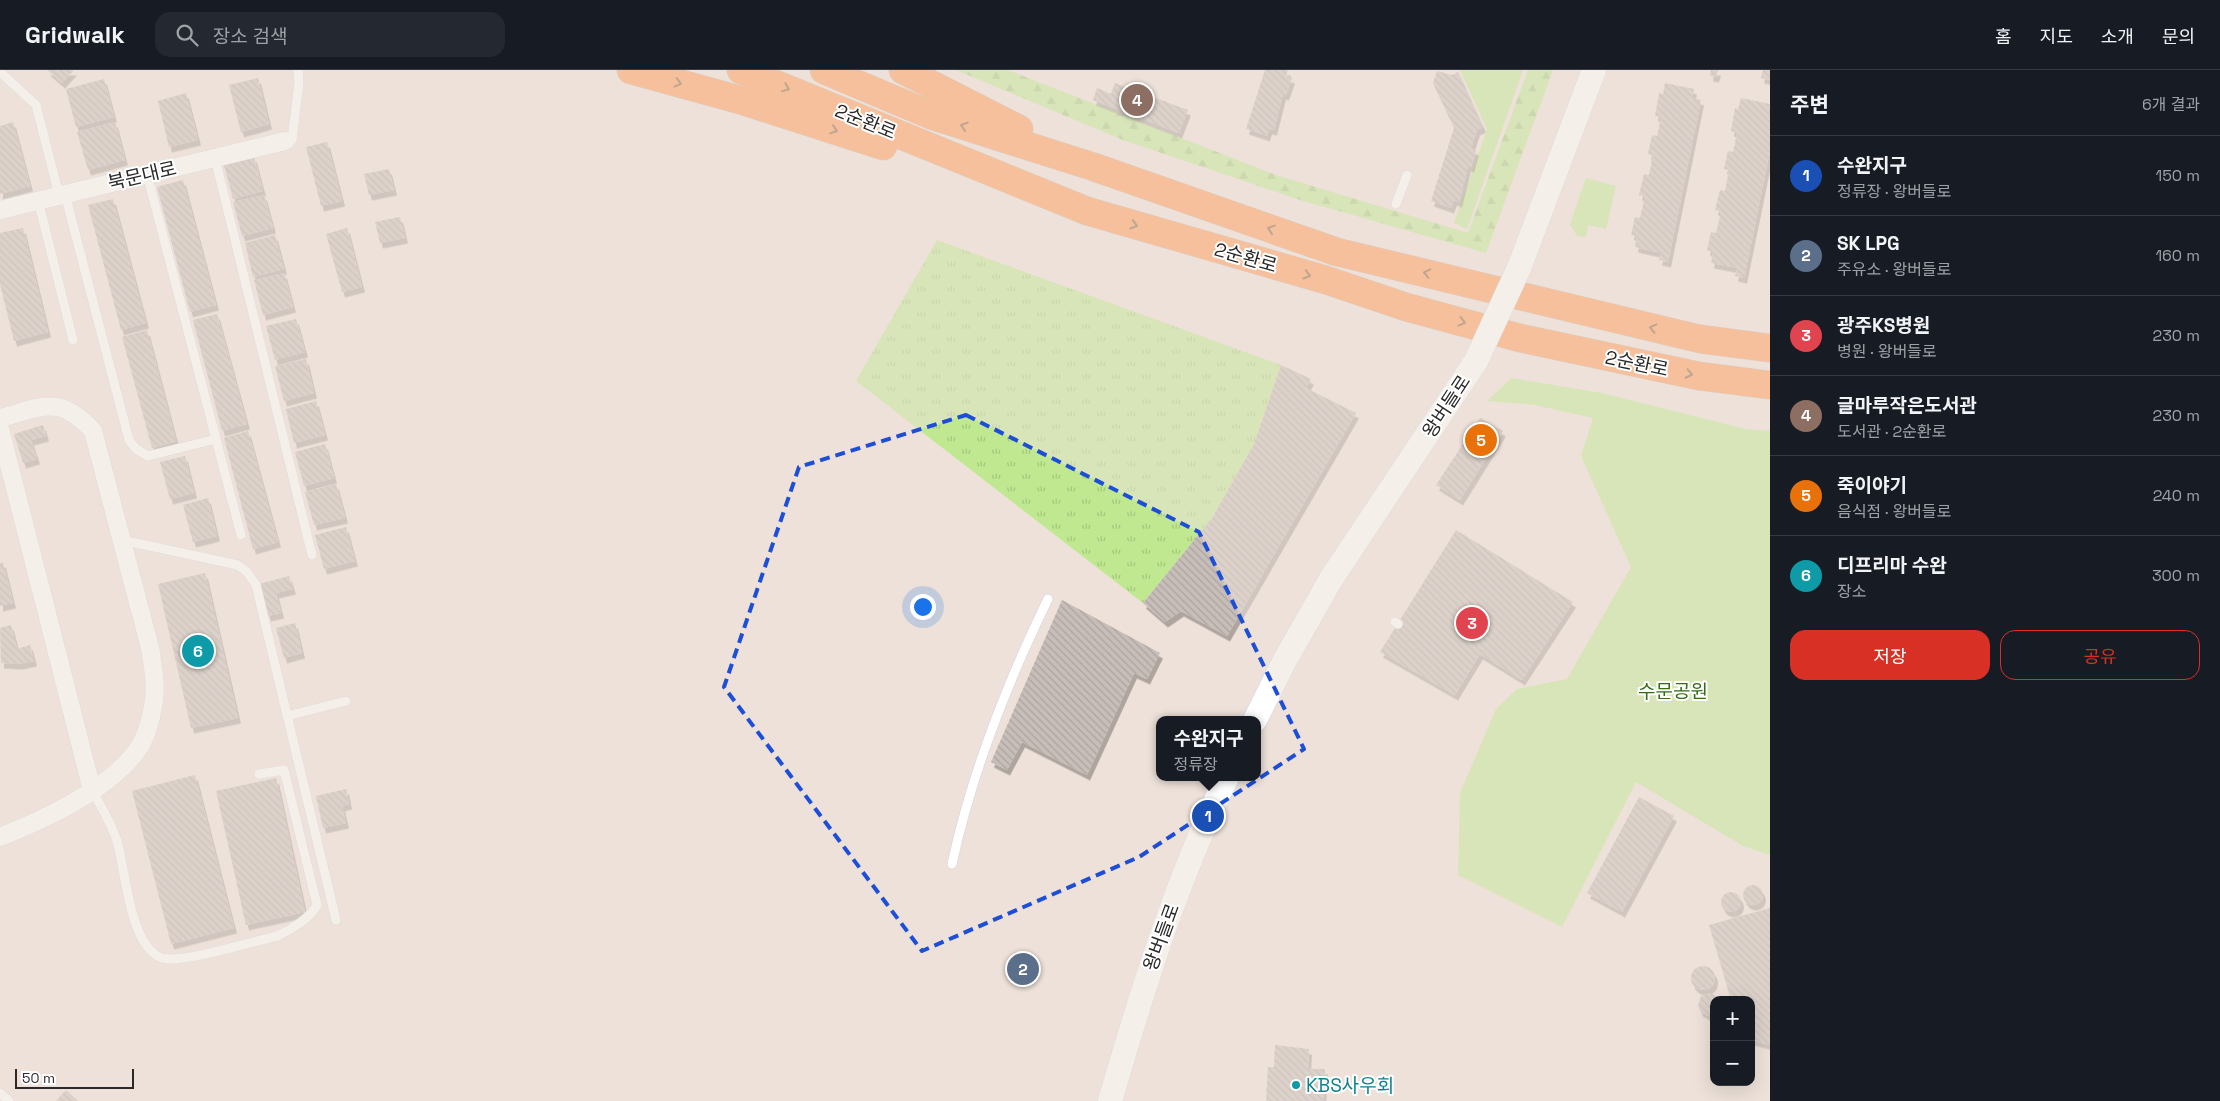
<!DOCTYPE html>
<html lang="ko">
<head>
<meta charset="utf-8">
<style>
	body { margin:0; font-family:"Space Grotesk","Noto Sans KR",sans-serif; background:#242831; color:#f1f3f6 }
	.controls { position:absolute; right:15px; bottom:15px; display:grid; overflow:hidden; border-radius:10px; box-shadow:0 5px 20px #0002 }
	.controls button { width:45px; height:45px; display:grid; place-items:center; padding:0; border:0; border-bottom:1px solid #363941; background:#171b24; color:#f1f3f6; font:25px sans-serif }
	.scale { position:absolute; left:15px; bottom:12px; width:119px; box-sizing:border-box; padding-left:5px; border:2px solid #292929; border-top:0; font-size:14px; line-height:18px; white-space:nowrap; color:#292929; -webkit-text-stroke:4px #fff; paint-order:stroke }
	.you { position:absolute; left:922px; top:536px; width:18px; height:18px; margin:-12px; border:4px solid #fff; border-radius:50%; background:#1a73e8; box-shadow:0 0 0 8px #1a73e833 }
	.badge { display:grid; place-items:center; width:32px; height:32px; border-radius:50%; background:#d93025; color:#fff; font-size:16px; font-weight:700 }
	.pin { position:absolute; translate:-50% -50%; border:2px solid #fff; box-shadow:0 1px 5px #0006 }
	.popup { position:absolute; left:1156px; top:646px; width:105px; height:65px; box-sizing:border-box; display:grid; place-content:center; border-radius:10px; background:#171b24; filter:drop-shadow(0 1px 4px #0005); font-size:16px; white-space:nowrap; color:#9ea1a6 }
	.popup b { font-size:19px; color:#f1f3f6 }
	.popup::after { content:''; position:absolute; left:50%; top:100%; margin-left:-10px; border:10px solid transparent; border-top-color:#171b24 }
	.list { margin:0; padding:0; list-style:none }
	h2 { display:flex; justify-content:space-between; align-items:center; height:65px; margin:0; padding:0 20px; font-size:21px }
	h2 small { font-size:16px; font-weight:400; color:#9ea1a6 }
	.list li { display:grid; grid-template-columns:32px 1fr auto; gap:15px; align-items:center; box-sizing:border-box; height:80px; padding:0 20px; border-top:1px solid #363941 }
	.list b { display:block; font-size:19px; white-space:nowrap }
	.list p { margin:0; font-size:16px; white-space:nowrap; color:#9ea1a6 }
	.list em { font-size:16px; font-style:normal; color:#9ea1a6 }
	.actions { display:flex; gap:10px; padding:15px 20px }
	.actions a { flex:1; padding:11px 0; border:1px solid #d93025; border-radius:15px; text-align:center; font-size:18px; color:#d93025 }
	.actions .main { background:#d93025; color:#fff }
	.icon { flex:none; width:28px; height:28px; fill:none; stroke:currentColor; stroke-width:2; stroke-linecap:round; stroke-linejoin:round }
	.map { position:relative; flex:none; width:1770px; height:1031px; overflow:hidden }
	header { display:flex; align-items:center; gap:30px; box-sizing:border-box; height:70px; padding:0 25px; background:#171b24; border-bottom:1px solid #363941 }
	header strong { font-size:24px }
	nav { display:flex; gap:28px; margin-inline-start:auto; font-size:18px }
	.search { width:350px; height:45px; background:#242831; display:flex; align-items:center; gap:12px; box-sizing:border-box; padding:0 18px; border-radius:15px; color:#9ea1a6; font-size:19px }
	main { display:flex }
	aside { flex:1; background:#171b24 }
	.map>svg:first-child { display:block }
</style>
</head>
<body>
<header>
<strong>Gridwalk</strong>
<div class="search"><svg class="icon" aria-label="search" viewBox="0 0 24 24"><circle cx="10" cy="10" r="6"/><path d="M15 15l6 6"/></svg>장소 검색</div>
<nav><a>홈</a><a>지도</a><a>소개</a><a>문의</a></nav>
</header>
<main>
<div class="map">
<svg width="1770" height="1031" viewBox="0 0 1770 1031">
	<defs>
		<pattern id="grass-tufts" width="24" height="20" patternUnits="userSpaceOnUse" patternTransform="scale(1.25)"><rect width="24" height="20" fill="#bfe891"/><path d="M3 7l-1-3M5 7V3M7 7l1-3M15 17l-1-3M17 17v-4M19 17l1-3" fill="none" stroke="#a4c77d"/></pattern>
		<pattern id="forest-firs" width="22" height="20" patternUnits="userSpaceOnUse" patternTransform="scale(1.25)"><rect width="22" height="20" fill="#bfe891"/><path d="M5 1l3.5 6h-7zM16 11l3.5 6h-7z" fill="#a4c77d"/></pattern>
		<pattern id="building-back-hatch" width="6" height="6" patternUnits="userSpaceOnUse" patternTransform="scale(1.25)"><rect width="6" height="6" fill="#c8beb9"/><path d="M-1 5l2 2M0 0l6 6M5-1l2 2" fill="none" stroke="#aca39f"/></pattern>
		<filter id="shadow"><feDropShadow dx="3" dy="5.5" stdDeviation="0" flood-color="#0004"/></filter>
	</defs>
	<rect width="100%" height="100%" fill="#ede1d9"/>
	<path fill="url(#grass-tufts)" d="M937 170 1281 295 1254 374 1212 448 1143 533 856 311Z"/>
	<path fill="url(#forest-firs)" d="M956 0H1008L1276 105 1468 163 1528 0H1553L1486 183 1300 130 1123 70Z"/>
	<path fill="#bfe891" d="M1460 0H1523L1467 159 1454 153 1487 59Z
		M1586 108 1616 116 1606 159 1588 155 1586 167 1577 166 1570 154Z
		M1511 308 1602 323 1746 359 1770 361V785L1743 776 1636 712 1562 857 1458 805 1460 723 1496 639 1517 619 1567 609 1631 497 1581 386 1593 348 1535 335 1487 331Z"/>
	<path fill="url(#building-back-hatch)" filter="url(#shadow)" d="M47 0H74L62 13Z
		M1265 0H1288L1286 6 1292 8 1286 25 1283 24 1274 60 1269 59 1267 66 1246 59Z
		M1711 0H1718L1716 7 1710 6Z
		M1763 0H1770V10L1761 8Z
		M1437 1 1452 5 1458 2 1483 57 1477 60 1471 78 1476 80 1471 97 1468 96 1459 132 1454 130 1451 138 1431 131 1454 58 1433 13Z
		M258 8 269 54 241 62 229 15Z
		M104 9 114 47 76 57 66 19Z
		M1115 13 1188 40 1179 63 1093 30 1097 18 1111 24Z
		M1665 13 1694 19 1692 28 1701 30 1668 192 1659 190 1661 183 1635 177 1637 166 1631 165 1635 147 1640 148 1645 126 1639 125 1644 104 1649 105 1653 85 1648 84 1652 65 1657 66 1661 47 1655 46 1659 23 1663 24Z
		M186 23 198 70 169 77 158 31Z
		M1741 28 1770 34 1768 44H1770V81L1744 208 1735 206 1737 198 1711 193 1713 182 1707 180 1711 162 1716 163 1721 142 1715 140 1720 120 1725 121 1729 100 1724 99 1728 81 1733 82 1737 63 1731 61 1735 38 1738 39Z
		M13 52 30 116 0 124V56Z
		M115 52 125 90 88 100 77 62Z
		M327 72 342 131 321 136 306 77Z
		M254 87 263 121 233 129 224 95Z
		M389 99 394 120 369 125 364 104Z
		M183 110 216 235 190 242 157 117Z
		M264 125 273 158 242 166 233 132Z
		M113 129 146 253 121 260 88 135Z
		M400 147 405 168 380 173 375 152Z
		M23 158 48 262 14 271 0 214V163Z
		M347 158 362 217 342 222 326 164Z
		M275 165 284 199 253 207 245 173Z
		M284 203 293 237 263 245 254 210Z
		M217 244 247 354 222 361 193 250Z
		M296 249 305 282 275 290 266 256Z
		M147 260 176 371 152 378 122 267Z
		M306 289 314 323 284 331 275 296Z
		M1281 295 1311 309 1306 318 1356 343 1227 566 1181 541 1165 552 1143 533 1212 448 1254 374Z
		M316 331 325 365 294 373 286 339Z
		M1480 348 1503 361 1460 430 1436 415Z
		M43 355 46 366 31 370 37 389 23 393 14 364Z
		M248 361 278 472 253 479 224 368Z
		M325 374 334 408 304 416 295 382Z
		M185 386 194 423 170 429 160 392Z
		M336 414 345 448 314 455 305 422Z
		M208 428 217 466 193 472 183 435Z
		M346 457 355 491 324 499 315 465Z
		M1456 460 1573 532 1522 610 1480 584 1455 625 1380 582Z
		M3 492 13 533 0 536V493Z
		M205 503 238 648 191 658 158 514Z
		M289 506 293 519 276 523 281 543 268 546 259 514Z
		M1062 530 1160 583 1147 609 1134 603 1087 705 1022 672 1007 700 991 692Z
		M295 553 302 583 284 588 276 558Z
		M11 555 17 579 30 575 34 591 20 594 1 593 0 558Z
		M195 705 234 858 171 874 132 721Z
		M276 708 305 842 246 855 216 721Z
		M346 719 349 734 342 736 346 753 323 758 316 726Z
		M1639 727 1674 746 1622 842 1587 823Z
		M1743 825a10 10 0 1 1 20 0a10 10 0 1 1-20 0Z
		M1721 832a10 10 0 1 1 20 0a10 10 0 1 1-20 0Z
		M1770 838V975L1751 970V930H1731L1709 855Z
		M1691 908a12 12 0 1 1 24 0a12 12 0 1 1-24 0Z
		M1711 923 1720 930H1714V946H1708L1700 941 1698 936 1701 926Z
		M1275 975 1309 979 1308 999H1325L1323 1031H1266L1268 997H1274Z
		M66 1020 78 1031H56Z"/>
	<g fill="none" stroke-linecap="round" stroke-linejoin="round">
		<g stroke="#cfd6e4" stroke-width="10">
			<path id="service" d="M0 2 36 35 59 125
				M285 71 292 70 299 12 298 0
				M215 88 312 485
				M147 104 241 465
				M65 124 129 370 136 379 148 386 216 369
				M38 130 73 270
				M1396 134 1407 105
				M122 470 238 495 247 502 256 515 336 850
				M1395 552 1398 554
				M287 646 346 631
				M92 720C101 737 111 752 117 771 126 801 129 876 162 888 180 894 255 871 277 866 291 860 310 848 317 835L284 700 259 704
				M952 794C972 702 1007 613 1048 529
				M0 1023 9 1031"/>
		</g>
		<g stroke="#cfd6e4" stroke-width="19">
			<path id="minor" d="M0 140 285 71
				M0 348C43 337 59 324 93 361L150 578C153 597 157 617 153 636 151 651 145 670 136 682 106 721 45 749 0 767
				M0 359 92 720"/>
		</g>
		<g stroke="#cfd6e4" stroke-width="25">
			<path id="secondary" d="M1519 198 1594 0
				M1255 650 1285 590 1331 509 1476 291
				M1110 1031C1142 921 1176 811 1227 707"/>
		</g>
		<g stroke="#c3c3c3" stroke-width="29">
			<path id="trunk" d="M631 0 740 30 883 76
				M741 0 1087 141 1326 210 1406 237 1520 268 1699 306 1770 315
				M824 0 933 46 1094 97 1337 182 1700 269 1770 278
				M903 0 1019 59"/>
		</g>
		<use href="#service" stroke="#fff" stroke-width="9"/>
		<use href="#minor" stroke="#fff" stroke-width="18"/>
		<use href="#secondary" stroke="#fff" stroke-width="24"/>
		<use href="#trunk" stroke="#fe9850" stroke-width="28"/>
		<g stroke="#cfd6e4" stroke-width="25" stroke-linecap="butt">
			<path id="secondary-bridge" d="M1476 291 1519 198"/>
		</g>
		<use href="#secondary-bridge" stroke="#fff" stroke-width="24"/>
	</g>
	<defs><path id="oneway-chevron" d="M-2-3.5L2.5 0L-2 3.5" fill="none" stroke-width="1.6" stroke-linecap="round" stroke-linejoin="round" transform="scale(1.25)"/></defs>
	<g stroke="#895b3b">
		<use href="#oneway-chevron" transform="translate(678 13) rotate(15)"/>
		<use href="#oneway-chevron" transform="translate(786 18) rotate(22)"/>
		<use href="#oneway-chevron" transform="translate(964 56) rotate(-162)"/>
		<use href="#oneway-chevron" transform="translate(834 60) rotate(18)"/>
		<use href="#oneway-chevron" transform="translate(1134 155) rotate(16)"/>
		<use href="#oneway-chevron" transform="translate(1271 159) rotate(-161)"/>
		<use href="#oneway-chevron" transform="translate(1427 203) rotate(-167)"/>
		<use href="#oneway-chevron" transform="translate(1307 205) rotate(16)"/>
		<use href="#oneway-chevron" transform="translate(1462 252) rotate(15)"/>
		<use href="#oneway-chevron" transform="translate(1653 258) rotate(-167)"/>
		<use href="#oneway-chevron" transform="translate(1689 304) rotate(12)"/>
	</g>
	<path d="M0 0H1770V1031H0ZM966 345 1199 462 1304 679 1139 787 922 881 724 617 799 397Z" fill="#ede1d9" fill-opacity=".55" fill-rule="evenodd"/>
	<path fill="none" stroke="#1d4ed8" stroke-width="4" stroke-dasharray="10 6" stroke-linejoin="round" d="M966 345 1199 462 1304 679 1139 787 922 881 724 617 799 397Z"/>
	<circle fill="#0f9aa8" stroke="#fff" stroke-width="2" cx="1296" cy="1015" r="5"/>
	<g text-anchor="middle" stroke-width="4" stroke-linejoin="round" paint-order="stroke">
		<g font-size="19" fill="#292929" stroke="#fff">
			<text transform="translate(866 51) rotate(22)" y="7">2순환로</text>
			<text transform="translate(142 105) rotate(-13)" y="7">북문대로</text>
			<text transform="translate(1246 187) rotate(16)" y="7">2순환로</text>
			<text transform="translate(1637 293) rotate(12)" y="7">2순환로</text>
			<text transform="translate(1446 336) rotate(-57)" y="7">왕버들로</text>
			<text transform="translate(1161 867) rotate(-70)" y="7">왕버들로</text>
		</g>
		<g font-size="19" fill="#366c13" stroke="#fff">
			<text x="1673" y="628">수문공원</text>
		</g>
		<g font-size="19" fill="#0d838f" stroke="#fff" text-anchor="start">
			<text x="1306" y="1022">KBS사우회</text>
		</g>
	</g>
</svg>
<div class="controls">
<button>+</button>
<button>−</button>
</div>
<div class="scale">50 m</div>
<div class="you"></div>
<div class="pin badge" style="left:1208px;top:746px;background:#1a4fb4">1</div>
<div class="popup"><b>수완지구</b>정류장</div>
<div class="pin badge" style="left:1023px;top:899px;background:#5c6f8a">2</div>
<div class="pin badge" style="left:1472px;top:553px;background:#e0444e">3</div>
<div class="pin badge" style="left:1137px;top:30px;background:#8d6e63">4</div>
<div class="pin badge" style="left:1481px;top:370px;background:#e8710a">5</div>
<div class="pin badge" style="left:198px;top:581px;background:#0f9aa8">6</div>
</div>
<aside>
<h2>주변<small>6개 결과</small></h2>
<ul class="list">
<li><span class="badge" style="background:#1a4fb4">1</span><div><b>수완지구</b><p>정류장 · 왕버들로</p></div><em>150 m</em></li>
<li><span class="badge" style="background:#5c6f8a">2</span><div><b>SK LPG</b><p>주유소 · 왕버들로</p></div><em>160 m</em></li>
<li><span class="badge" style="background:#e0444e">3</span><div><b>광주KS병원</b><p>병원 · 왕버들로</p></div><em>230 m</em></li>
<li><span class="badge" style="background:#8d6e63">4</span><div><b>글마루작은도서관</b><p>도서관 · 2순환로</p></div><em>230 m</em></li>
<li><span class="badge" style="background:#e8710a">5</span><div><b>죽이야기</b><p>음식점 · 왕버들로</p></div><em>240 m</em></li>
<li><span class="badge" style="background:#0f9aa8">6</span><div><b>디프리마 수완</b><p>장소</p></div><em>300 m</em></li>
</ul>
<div class="actions"><a class="main">저장</a><a>공유</a></div>
</aside>
</main>
</body>
</html>
